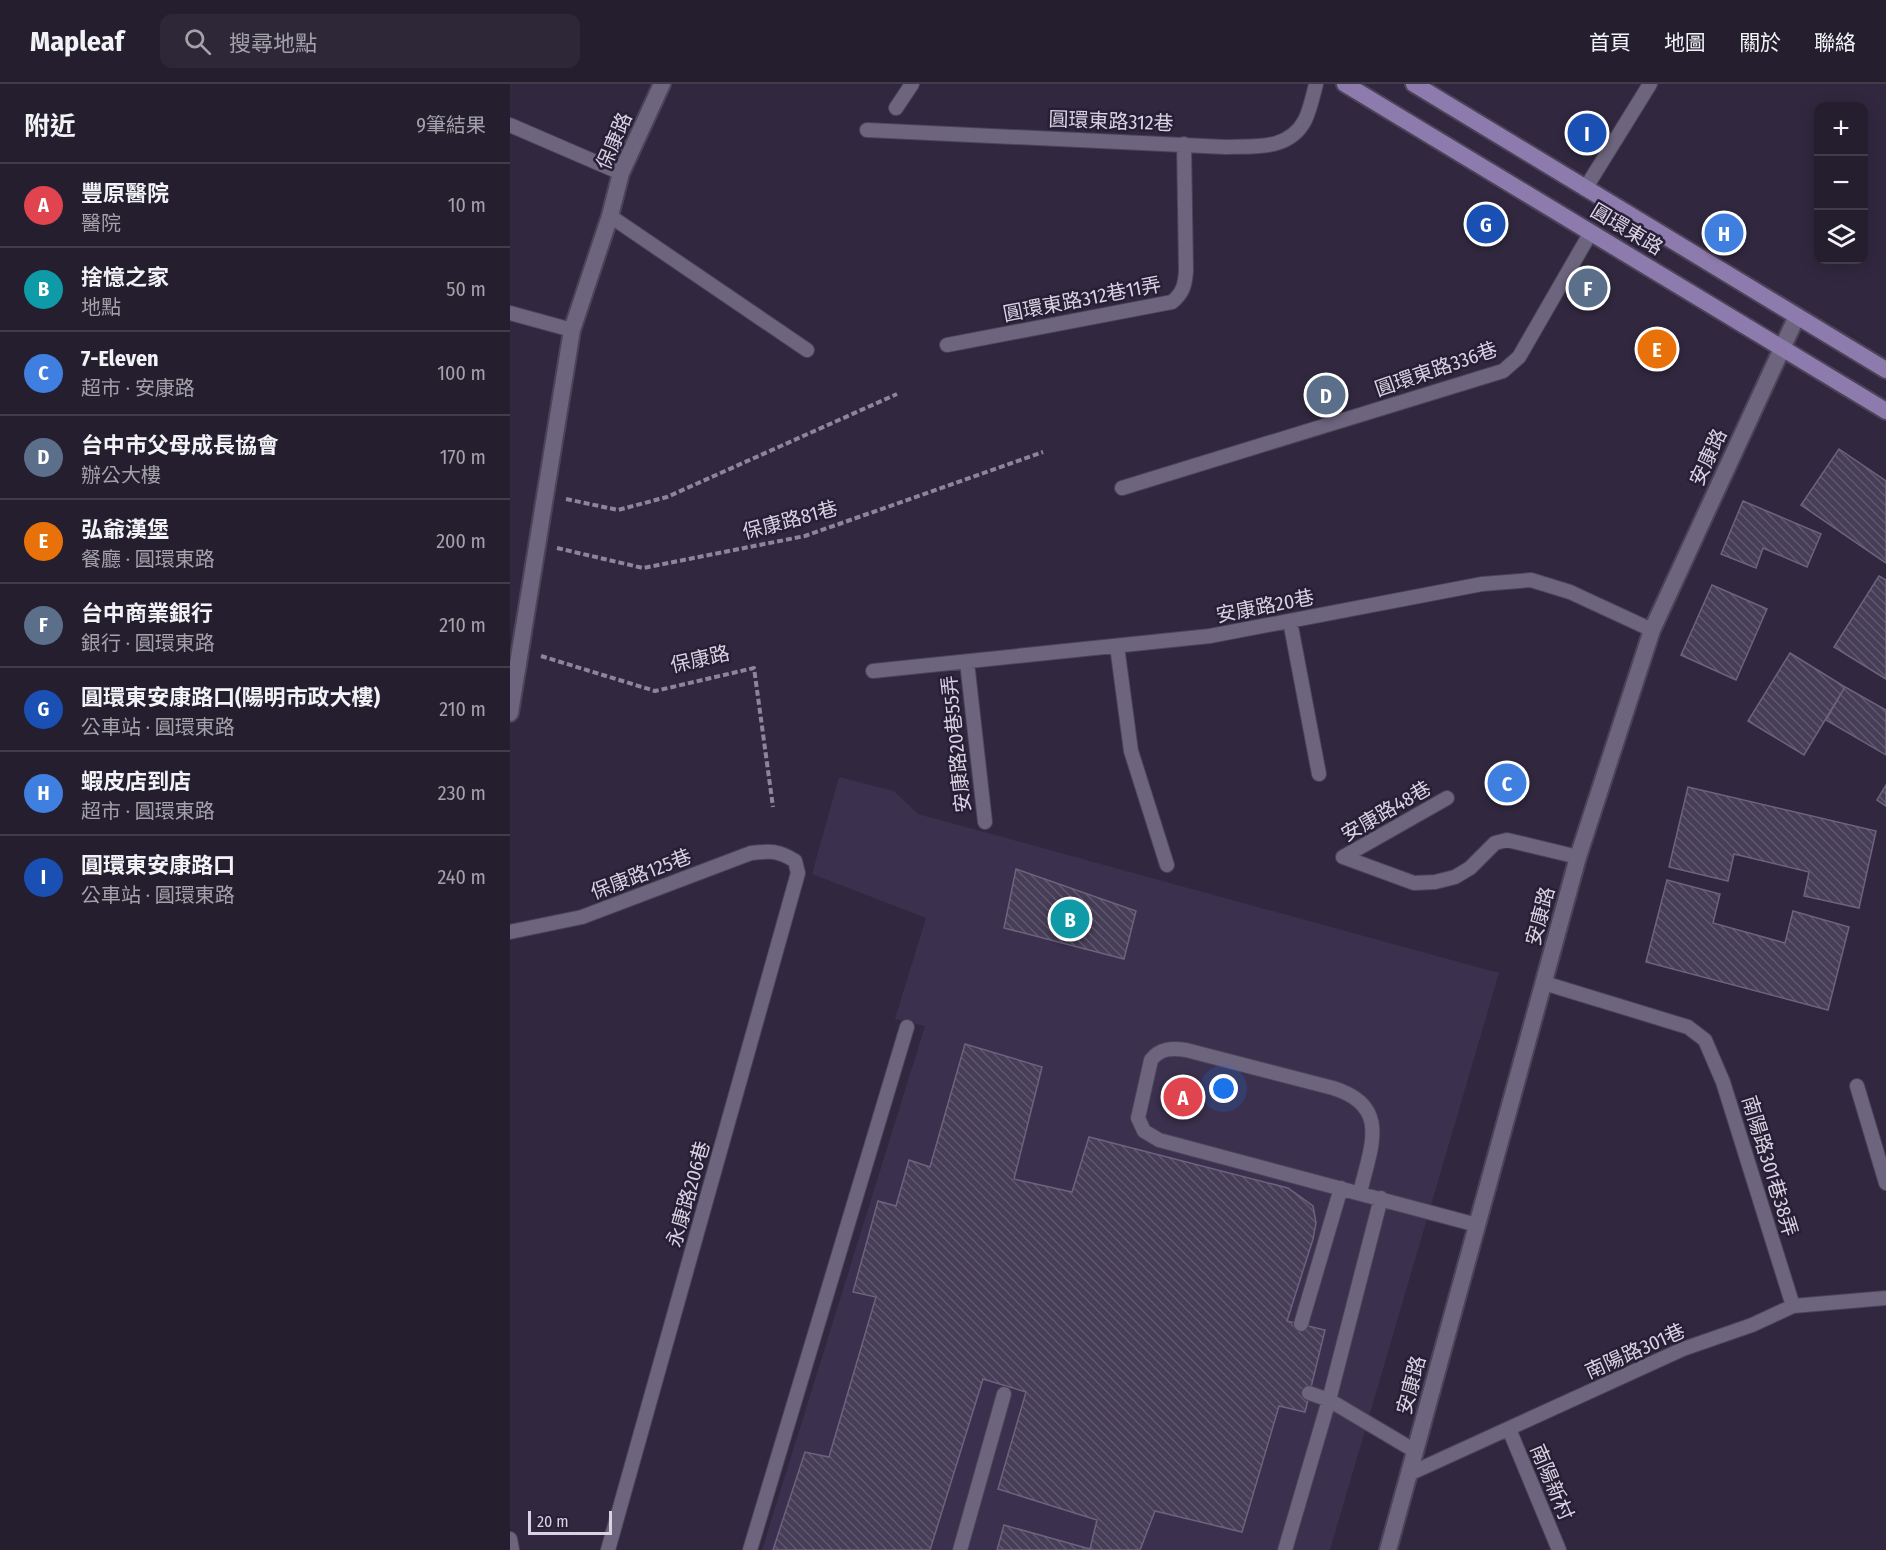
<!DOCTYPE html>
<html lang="zh-TW">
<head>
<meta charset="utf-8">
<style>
	body { margin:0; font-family:"Fira Sans Condensed","Noto Sans TC",sans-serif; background:#2d2737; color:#f1f3f6 }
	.controls { position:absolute; right:18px; top:18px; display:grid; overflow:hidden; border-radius:12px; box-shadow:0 3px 15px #0003 }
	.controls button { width:54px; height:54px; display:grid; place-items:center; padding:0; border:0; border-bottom:2px solid #423c4b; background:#251e2f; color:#f1f3f6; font:30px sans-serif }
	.scale { position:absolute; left:18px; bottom:15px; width:84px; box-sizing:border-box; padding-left:6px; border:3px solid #d8d2e2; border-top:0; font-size:16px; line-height:21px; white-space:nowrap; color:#d8d2e2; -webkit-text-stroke:4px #271f35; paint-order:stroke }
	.you { position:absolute; left:714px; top:1005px; width:21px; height:21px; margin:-15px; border:4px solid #fff; border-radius:50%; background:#1a73e8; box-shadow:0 0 0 9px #1a73e833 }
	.badge { display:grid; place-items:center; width:39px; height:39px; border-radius:50%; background:#d93025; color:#fff; font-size:20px; font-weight:700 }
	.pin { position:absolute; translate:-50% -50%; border:3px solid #fff; box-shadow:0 2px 6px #0006 }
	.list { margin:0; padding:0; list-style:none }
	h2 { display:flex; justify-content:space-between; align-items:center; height:78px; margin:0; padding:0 24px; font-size:26px }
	h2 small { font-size:20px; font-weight:400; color:#a3a2aa }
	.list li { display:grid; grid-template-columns:39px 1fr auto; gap:18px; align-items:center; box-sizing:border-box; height:84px; padding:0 24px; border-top:2px solid #423c4b }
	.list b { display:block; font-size:22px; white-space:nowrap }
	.list p { margin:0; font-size:20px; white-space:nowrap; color:#a3a2aa }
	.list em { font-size:20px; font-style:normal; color:#a3a2aa }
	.icon { flex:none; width:33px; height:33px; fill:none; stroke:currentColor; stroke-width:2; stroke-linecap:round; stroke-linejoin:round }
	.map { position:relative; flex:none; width:1376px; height:1466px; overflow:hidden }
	header { display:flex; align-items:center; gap:36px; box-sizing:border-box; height:84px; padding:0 30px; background:#251e2f; border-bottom:2px solid #423c4b }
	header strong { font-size:28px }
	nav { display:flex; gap:33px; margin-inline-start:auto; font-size:21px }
	.search { width:420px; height:54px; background:#2d2737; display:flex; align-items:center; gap:15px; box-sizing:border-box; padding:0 21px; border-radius:12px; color:#a3a2aa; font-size:22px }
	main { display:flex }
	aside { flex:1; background:#251e2f }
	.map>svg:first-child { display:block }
</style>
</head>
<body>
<header>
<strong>Mapleaf</strong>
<div class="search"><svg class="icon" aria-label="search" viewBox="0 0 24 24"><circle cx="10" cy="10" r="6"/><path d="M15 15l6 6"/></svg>搜尋地點</div>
<nav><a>首頁</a><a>地圖</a><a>關於</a><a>聯絡</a></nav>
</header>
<main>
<aside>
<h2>附近<small>9筆結果</small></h2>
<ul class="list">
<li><span class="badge" style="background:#e0444e">A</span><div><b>豐原醫院</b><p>醫院</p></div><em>10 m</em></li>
<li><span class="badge" style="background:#0f9aa8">B</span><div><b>捨憶之家</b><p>地點</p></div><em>50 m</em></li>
<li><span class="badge" style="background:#3f7fe0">C</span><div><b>7-Eleven</b><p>超市 · 安康路</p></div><em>100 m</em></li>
<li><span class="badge" style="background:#5c6f8a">D</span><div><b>台中市父母成長協會</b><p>辦公大樓</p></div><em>170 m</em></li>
<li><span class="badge" style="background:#e8710a">E</span><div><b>弘爺漢堡</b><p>餐廳 · 圓環東路</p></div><em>200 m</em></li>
<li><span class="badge" style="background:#5c6f8a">F</span><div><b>台中商業銀行</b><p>銀行 · 圓環東路</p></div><em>210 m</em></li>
<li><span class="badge" style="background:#1a4fb4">G</span><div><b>圓環東安康路口(陽明市政大樓)</b><p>公車站 · 圓環東路</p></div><em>210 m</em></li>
<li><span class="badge" style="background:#3f7fe0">H</span><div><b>蝦皮店到店</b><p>超市 · 圓環東路</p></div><em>230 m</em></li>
<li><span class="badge" style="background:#1a4fb4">I</span><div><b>圓環東安康路口</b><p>公車站 · 圓環東路</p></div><em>240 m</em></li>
</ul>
</aside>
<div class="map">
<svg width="1376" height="1466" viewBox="0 0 1376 1466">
	<defs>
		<pattern id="building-back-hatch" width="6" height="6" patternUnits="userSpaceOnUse" patternTransform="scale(1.5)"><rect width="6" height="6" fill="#463d56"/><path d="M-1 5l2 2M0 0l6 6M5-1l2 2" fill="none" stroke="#60586e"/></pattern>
	</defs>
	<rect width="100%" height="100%" fill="#31283f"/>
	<path fill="#3b304d" d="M329 693 384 707 408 730 989 889 820 1466H252L415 942 385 935 416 834 302 790Z"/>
	<path fill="url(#building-back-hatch)" stroke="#6d637e" stroke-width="1.5" d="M1329 365 1376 397V479L1291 421Z
		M1233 417 1311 450 1297 483 1253 464 1246 484 1211 470Z
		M1369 492 1376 496V595L1324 563Z
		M1202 501 1257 525 1226 596 1171 571Z
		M1280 569 1335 603 1294 671 1238 637Z
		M1335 603 1376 626V671L1316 636Z
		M1376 701V722L1367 716Z
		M1178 703 1366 747 1349 824 1294 812 1299 788 1224 770 1218 797 1159 783Z
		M506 785 626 827 614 875 494 844Z
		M1157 796 1210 810 1203 839 1275 859 1283 827 1339 843 1318 926 1136 878Z
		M455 960 532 983 504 1095 562 1108 579 1053 778 1104 803 1122 806 1139 803 1155 777 1237 815 1246 795 1328 769 1322 732 1448 645 1427 630 1466H487L494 1441 580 1465 587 1436 488 1405 516 1308 473 1295 420 1466H263L295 1368 319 1373 366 1213 343 1208 368 1117 386 1122 399 1076 420 1083Z"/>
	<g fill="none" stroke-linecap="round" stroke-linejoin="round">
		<g stroke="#4b4357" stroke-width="16">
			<path id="service" d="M386 24 402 0
				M0 41 111 89
				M357 46 715 63C744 62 779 67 795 36 800 26 803 12 806 0
				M1075 105 1140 0
				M100 132 297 266
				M0 229 62 246
				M437 261 662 218C673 209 675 201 676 187L674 60
				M612 404 993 287 1009 273 1081 148
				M780 537 809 690
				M607 562 621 667 657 781
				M457 578 475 738
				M363 587 700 552 972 500 1021 496 1060 508 1142 546
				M937 714 833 773 904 799 925 798 945 793 960 784 985 759 997 756 1068 773
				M0 848 72 833 241 769C260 767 268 766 285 777L288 789 98 1466
				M1034 899 1178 943 1195 956 1213 998 1283 1222
				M1347 1002 1376 1099
				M850 1109C860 1064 882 1022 823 1004L676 966C662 964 650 964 641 976L628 1034 634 1047 649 1056 967 1141
				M791 1240 831 1104
				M799 1309 819 1316 905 1367
				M999 1345 1049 1466
				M899 1390 1173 1265 1242 1241 1283 1222 1376 1214
				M0 1455 2 1466
				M240 1466 397 943
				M450 1466 494 1310
				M775 1466 819 1316 871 1114"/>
		</g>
		<g stroke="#4b4357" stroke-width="20">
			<path id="minor" d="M0 629 62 246 100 132 111 89 152 0
				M878 1466 1068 773 1142 546 1287 232"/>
		</g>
		<g stroke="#4b4357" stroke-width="20">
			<path id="primary" d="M835 0 1376 327
				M904 0 1376 286"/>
		</g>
		<path stroke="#8d8599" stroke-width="4" stroke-dasharray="6 3" stroke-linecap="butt" d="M56 415 108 426 157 413 387 310
			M47 464 133 484 295 452 533 368
			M31 572 145 607 244 584 263 723"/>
		<use href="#service" stroke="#6d647e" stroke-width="14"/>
		<use href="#minor" stroke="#6d647e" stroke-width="16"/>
		<use href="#primary" stroke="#8e7bae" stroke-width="16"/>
	</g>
	<g text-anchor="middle" stroke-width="5" stroke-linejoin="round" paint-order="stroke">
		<g font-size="20" fill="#d8d2e2" stroke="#271f35">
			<text transform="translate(601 37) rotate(2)" y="7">圓環東路312巷</text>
			<text transform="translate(104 57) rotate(-67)" y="7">保康路</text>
			<text transform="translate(1117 145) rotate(31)" y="7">圓環東路</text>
			<text transform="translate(572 215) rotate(-11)" y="7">圓環東路312巷11弄</text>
			<text transform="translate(926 285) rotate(-19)" y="7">圓環東路336巷</text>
			<text transform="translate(1198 373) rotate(-65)" y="7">安康路</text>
			<text transform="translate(280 436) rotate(-15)" y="7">保康路81巷</text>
			<text transform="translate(755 522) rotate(-11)" y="7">安康路20巷</text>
			<text transform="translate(190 575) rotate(-13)" y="7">保康路</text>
			<text transform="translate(446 660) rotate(-96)" y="7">安康路20巷55弄</text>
			<text transform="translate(876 727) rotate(-30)" y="7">安康路48巷</text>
			<text transform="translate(131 790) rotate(-21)" y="7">保康路125巷</text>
			<text transform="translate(1030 832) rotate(-75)" y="7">安康路</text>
			<text transform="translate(1260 1082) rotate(73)" y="7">南陽路301巷38弄</text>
			<text transform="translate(178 1110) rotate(-74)" y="7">永康路206巷</text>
			<text transform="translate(1125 1267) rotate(-24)" y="7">南陽路301巷</text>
			<text transform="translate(901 1301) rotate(-75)" y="7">安康路</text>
			<text transform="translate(1042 1398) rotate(67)" y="7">南陽新村</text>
		</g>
	</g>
</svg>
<div class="controls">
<button>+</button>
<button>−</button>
<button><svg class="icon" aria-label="layers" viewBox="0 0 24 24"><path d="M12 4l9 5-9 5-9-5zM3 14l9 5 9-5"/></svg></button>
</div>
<div class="scale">20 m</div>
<div class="you"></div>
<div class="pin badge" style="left:673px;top:1013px;background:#e0444e">A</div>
<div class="pin badge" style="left:560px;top:835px;background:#0f9aa8">B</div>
<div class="pin badge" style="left:997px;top:699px;background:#3f7fe0">C</div>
<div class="pin badge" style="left:816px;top:311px;background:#5c6f8a">D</div>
<div class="pin badge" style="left:1147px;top:265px;background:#e8710a">E</div>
<div class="pin badge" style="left:1078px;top:204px;background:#5c6f8a">F</div>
<div class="pin badge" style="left:976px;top:140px;background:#1a4fb4">G</div>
<div class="pin badge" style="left:1214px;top:149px;background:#3f7fe0">H</div>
<div class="pin badge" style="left:1077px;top:49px;background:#1a4fb4">I</div>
</div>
</main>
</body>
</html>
